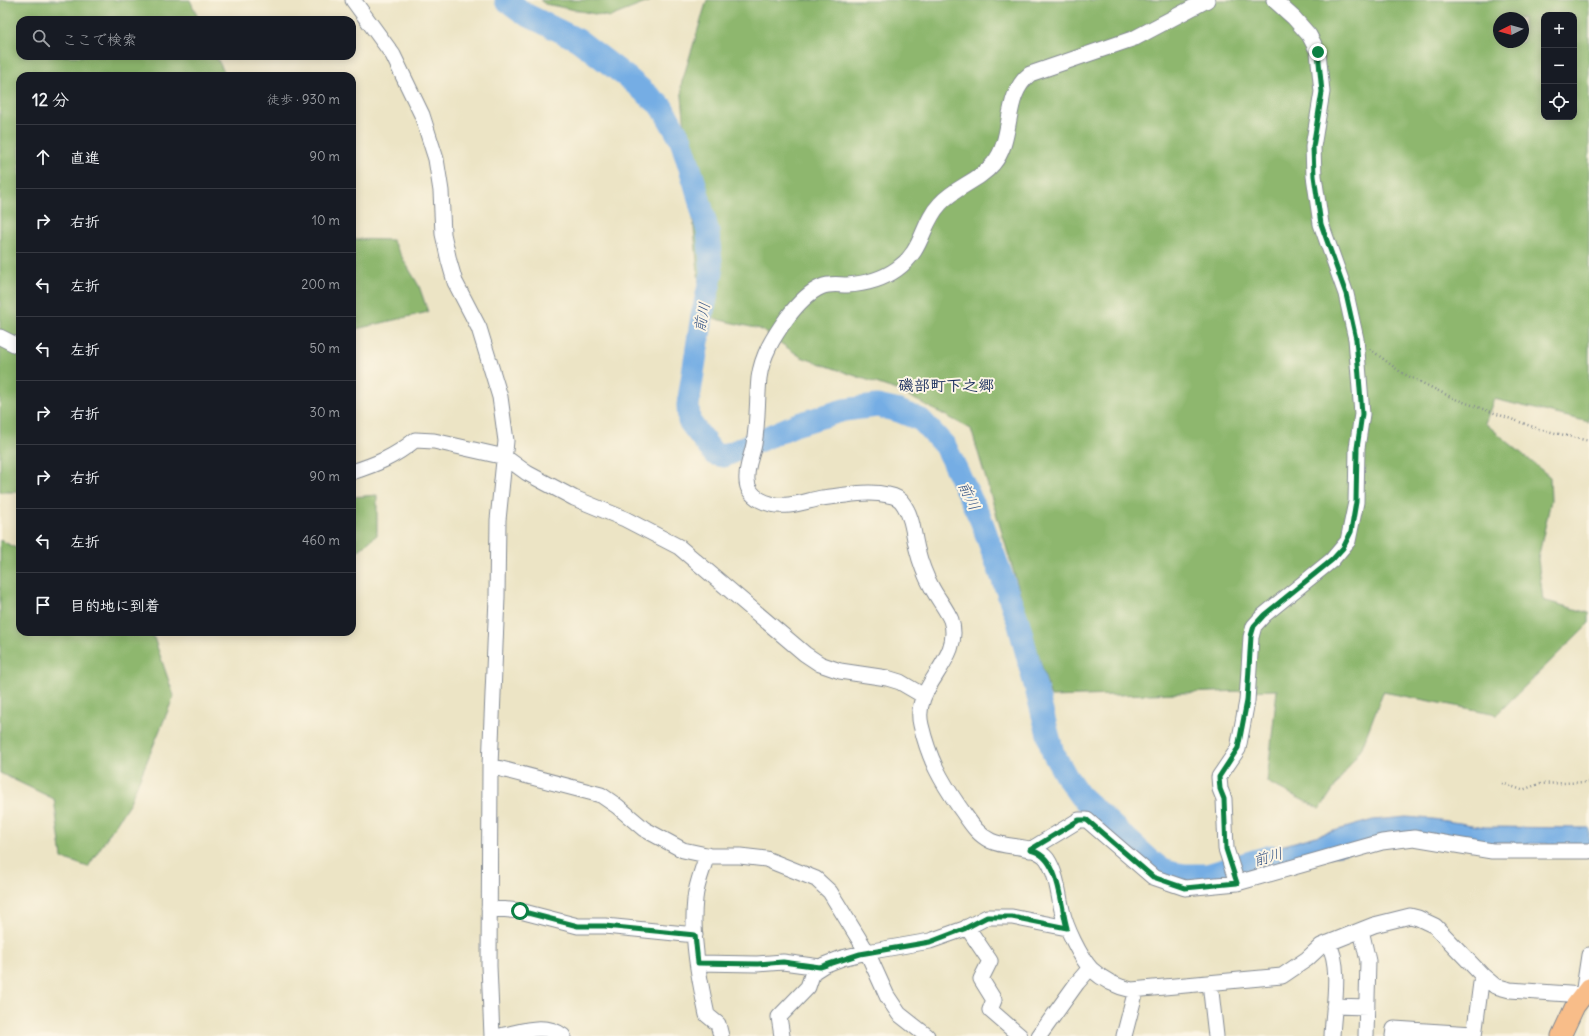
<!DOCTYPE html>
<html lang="ja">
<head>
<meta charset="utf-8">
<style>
	body { margin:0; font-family:Delius,"Klee One",sans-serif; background:#242831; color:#f1f3f6 }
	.controls { position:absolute; right:12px; top:12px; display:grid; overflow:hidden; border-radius:8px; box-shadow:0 2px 10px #0003 }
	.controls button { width:36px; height:36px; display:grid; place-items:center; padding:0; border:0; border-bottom:1px solid #363941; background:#171b24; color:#f1f3f6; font:20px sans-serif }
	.compass { position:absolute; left:1493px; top:12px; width:36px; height:36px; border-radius:50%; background:#171b24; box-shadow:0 2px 10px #0003; rotate:265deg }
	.stop { position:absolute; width:12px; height:12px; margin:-9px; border:3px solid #0b8043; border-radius:50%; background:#fff }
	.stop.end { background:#0b8043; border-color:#fff; box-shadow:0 1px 4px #0008 }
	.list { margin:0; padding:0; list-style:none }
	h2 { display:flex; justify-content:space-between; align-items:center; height:52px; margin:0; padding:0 16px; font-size:17px }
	h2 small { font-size:13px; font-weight:400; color:#9ea1a6 }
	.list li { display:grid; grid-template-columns:26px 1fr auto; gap:12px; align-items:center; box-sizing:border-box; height:64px; padding:0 16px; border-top:1px solid #363941 }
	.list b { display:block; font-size:15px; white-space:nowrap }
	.list em { font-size:13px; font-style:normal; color:#9ea1a6 }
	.icon { flex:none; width:22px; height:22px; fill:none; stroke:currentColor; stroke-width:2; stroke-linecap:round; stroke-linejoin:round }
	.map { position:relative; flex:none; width:1589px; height:1036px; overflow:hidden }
	.search { position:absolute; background:#171b24; box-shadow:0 2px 10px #0003; left:16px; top:16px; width:340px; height:44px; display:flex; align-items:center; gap:10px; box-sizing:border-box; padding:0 14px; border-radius:12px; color:#9ea1a6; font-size:15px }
	.panel { position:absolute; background:#171b24; box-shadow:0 2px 10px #0003; left:16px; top:72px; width:340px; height:564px; border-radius:12px }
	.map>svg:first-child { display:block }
</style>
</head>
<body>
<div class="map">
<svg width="1589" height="1036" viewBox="0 0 1589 1036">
	<rect width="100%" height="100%" fill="#fcf5e5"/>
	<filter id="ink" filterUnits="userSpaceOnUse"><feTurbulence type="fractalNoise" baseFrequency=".025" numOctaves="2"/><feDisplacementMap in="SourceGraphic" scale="8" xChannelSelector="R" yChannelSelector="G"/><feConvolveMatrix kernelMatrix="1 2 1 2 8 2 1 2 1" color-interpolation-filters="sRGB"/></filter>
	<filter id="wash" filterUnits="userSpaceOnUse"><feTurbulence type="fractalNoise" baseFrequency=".012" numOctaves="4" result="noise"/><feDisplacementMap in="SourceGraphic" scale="16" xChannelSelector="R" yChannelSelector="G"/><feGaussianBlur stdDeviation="0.9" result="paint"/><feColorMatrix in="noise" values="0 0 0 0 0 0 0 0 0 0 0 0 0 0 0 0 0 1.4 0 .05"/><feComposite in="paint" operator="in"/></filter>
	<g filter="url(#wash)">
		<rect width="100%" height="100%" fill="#ece4c5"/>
		<path fill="#8eb76e" stroke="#547366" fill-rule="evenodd" d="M0 0H190L199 20H20V56H216L226 76H20V492H0Z
			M540 0H653L610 17 545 4Z
			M707 0H1589V422L1494 399 1485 423 1550 477 1551 500 1538 559 1543 600 1589 613V623L1497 714 1383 692 1362 747 1320 809 1267 782 1277 690 1051 697 971 429 899 391 801 357 760 329 702 316 681 85ZM1544 15H1574V117H1544ZM1499 18H1523V42H1499Z
			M352 239 392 240 419 286 428 312 352 330Z
			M377 495V535L352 556V497Z
			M0 540 20 550V632H152L174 696 130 802 88 867 62 858 54 799 0 773Z"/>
		<path fill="#74ade4" stroke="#486ea1" d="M1406 817 1433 819 1485 827 1589 828V844L1473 843 1436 835 1244 875 1238 858 1373 820Z"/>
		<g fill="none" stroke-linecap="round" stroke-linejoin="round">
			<path stroke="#74ade4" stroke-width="23" d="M506 0 525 14 578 40 628 78 662 107 681 140 695 184 708 232 712 273 702 316 688 405 689 421 714 454 724 456 795 425 844 410 877 406 899 411 921 420 945 446 981 520 1018 621 1053 753 1066 776 1080 796 1150 860 1163 870 1173 873 1186 875H1207L1271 856"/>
		</g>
	</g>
	<g filter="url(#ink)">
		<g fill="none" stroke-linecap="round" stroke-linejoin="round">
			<g stroke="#848a92" stroke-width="17">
				<path id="minor" d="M353 0 393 55 422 115 436 159 441 191 443 234 449 261 455 282 479 328 500 397 506 441 498 520 497 597 490 766 489 966 492 1036
					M1207 0 1135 38 1030 74C1002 96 1015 139 993 164 979 181 955 187 940 204 921 224 924 250 897 269 883 279 864 284 847 285 838 285 830 283 821 287 807 293 796 306 787 318 774 336 762 355 759 378 757 399 758 422 754 444 752 455 747 465 747 476 745 499 770 507 789 505 800 504 811 500 822 498 843 496 866 490 888 495 895 496 900 498 904 505 913 519 913 533 917 549 920 561 925 575 931 586 937 598 946 608 951 620 964 661 911 685 921 725 929 759 940 779 960 808 969 820 976 834 991 841 1008 849 1035 844 1047 859 1057 874 1058 893 1062 910 1065 926 1080 957 1091 969 1102 979 1117 987 1132 990L1282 976 1307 959 1321 946 1374 925 1410 916 1418 918 1435 926 1482 975 1495 986 1510 990 1583 995 1589 955
					M0 337 20 347
					M352 472C377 464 394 457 415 440L434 441 505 457 527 473 574 498 625 519 679 547 805 654 820 664 840 671 887 678 900 682 924 696
					M490 766 601 795 617 806 644 829 683 850 711 856H740L766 859 816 879 830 892 867 952 887 996 899 1014 927 1036
					M1030 850 1079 820H1087L1153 877 1185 888 1237 883 1382 842 1414 838 1492 851H1589
					M707 855C703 869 696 885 695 899 691 938 699 978 707 1015L718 1024 721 1036
					M1237 883 1226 849 1224 799 1220 789 1219 777 1238 749 1247 701 1251 637 1254 626 1264 615 1332 560 1348 541 1356 502 1357 448 1362 414 1356 339 1346 294 1321 224 1314 176 1313 147 1322 92 1318 52 1309 35 1294 18 1274 0
					M489 908 520 911 578 926H605L695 935
					M967 927 990 961 981 979 994 1000 990 1010 1020 1036
					M1361 930 1368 961 1366 1036
					M1328 943C1342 965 1333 1010 1332 1036
					M698 963 757 964 783 962 820 967
					M1210 983 1216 1036
					M1334 1006 1367 1007
					M500 1036C521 1032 545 1022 563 1036
					M782 1036 779 1017 808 987 813 972 824 965 842 958 867 952 930 941 964 929 987 917H1012L1067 928
					M1039 1036 1077 983 1090 968
					M1124 1036 1136 990
					M1393 1036 1394 1029 1473 1034
					M1474 1036 1482 975"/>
			</g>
			<g stroke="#848a92" stroke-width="21">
				<path id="major" d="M1561 1036 1575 1006 1589 988"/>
			</g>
			<path stroke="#848a92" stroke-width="2.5" stroke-dasharray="1 3" stroke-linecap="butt" d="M1370 349 1402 373 1455 399 1539 429 1589 441
				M1502 783 1522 790 1539 784 1589 782"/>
			<use href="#minor" stroke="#fff" stroke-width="15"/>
			<use href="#major" stroke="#f8bd89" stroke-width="19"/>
		</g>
	</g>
	<g fill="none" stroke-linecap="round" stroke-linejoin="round" filter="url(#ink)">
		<path stroke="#0b8043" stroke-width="5" d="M520 911 578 926H605L695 935 698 963 758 964 783 962 820 967 860 954 930 942 964 929 987 917H1012L1067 928C1060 904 1060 856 1030 850L1079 820H1087L1153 877 1185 888 1237 883 1226 849 1224 799 1220 789 1219 777 1238 748 1247 701 1251 636 1254 626 1264 615 1332 560 1343 548 1351 532 1356 502 1357 448 1362 414 1356 339 1346 294 1321 224 1314 176 1313 147 1322 92 1318 52"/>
	</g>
	<g text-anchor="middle" stroke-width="4" stroke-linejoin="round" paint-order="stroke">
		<g font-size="15" font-style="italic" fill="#365586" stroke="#fcf5e5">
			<text transform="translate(702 317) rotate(-79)" y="5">前川</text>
			<text transform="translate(969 496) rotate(64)" y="5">前川</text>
			<text transform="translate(1268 857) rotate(-16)" y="5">前川</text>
		</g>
		<g font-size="16" font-weight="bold" fill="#1b2f5e" stroke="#fcf5e5">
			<text x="946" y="391">磯部町下之郷</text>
		</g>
	</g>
</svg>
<div class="controls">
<button>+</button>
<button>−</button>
<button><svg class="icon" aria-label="locate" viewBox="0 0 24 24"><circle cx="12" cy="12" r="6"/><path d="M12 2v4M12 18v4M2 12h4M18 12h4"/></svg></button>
</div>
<svg class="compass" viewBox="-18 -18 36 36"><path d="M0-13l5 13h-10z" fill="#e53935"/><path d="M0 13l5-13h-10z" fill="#9ea1a6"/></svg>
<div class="stop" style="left:520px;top:911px"></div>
<div class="stop end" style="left:1318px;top:52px"></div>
<div class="search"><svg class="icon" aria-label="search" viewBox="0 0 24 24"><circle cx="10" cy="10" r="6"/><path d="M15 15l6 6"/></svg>ここで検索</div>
<section class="panel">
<h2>12 分<small>徒歩 · 930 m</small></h2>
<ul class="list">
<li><svg class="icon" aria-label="ahead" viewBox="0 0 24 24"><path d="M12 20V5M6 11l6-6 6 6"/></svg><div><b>直進</b></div><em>90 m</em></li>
<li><svg class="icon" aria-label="right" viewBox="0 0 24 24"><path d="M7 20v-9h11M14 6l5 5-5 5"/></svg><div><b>右折</b></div><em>10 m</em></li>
<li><svg class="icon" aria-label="left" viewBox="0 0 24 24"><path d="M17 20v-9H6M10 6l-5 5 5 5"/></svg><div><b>左折</b></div><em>200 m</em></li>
<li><svg class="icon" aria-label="left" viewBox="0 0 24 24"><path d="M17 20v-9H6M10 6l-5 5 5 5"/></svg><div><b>左折</b></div><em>50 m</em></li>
<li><svg class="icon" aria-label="right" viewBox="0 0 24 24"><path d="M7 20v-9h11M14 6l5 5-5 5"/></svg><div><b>右折</b></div><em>30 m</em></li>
<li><svg class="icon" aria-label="right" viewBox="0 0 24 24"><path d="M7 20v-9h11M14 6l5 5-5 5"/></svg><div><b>右折</b></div><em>90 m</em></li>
<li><svg class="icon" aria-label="left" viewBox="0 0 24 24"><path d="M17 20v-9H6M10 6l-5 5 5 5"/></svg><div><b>左折</b></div><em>460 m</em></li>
<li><svg class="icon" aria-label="arrive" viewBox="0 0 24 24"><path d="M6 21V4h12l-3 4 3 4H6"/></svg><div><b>目的地に到着</b></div></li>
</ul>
</section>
</div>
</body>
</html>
